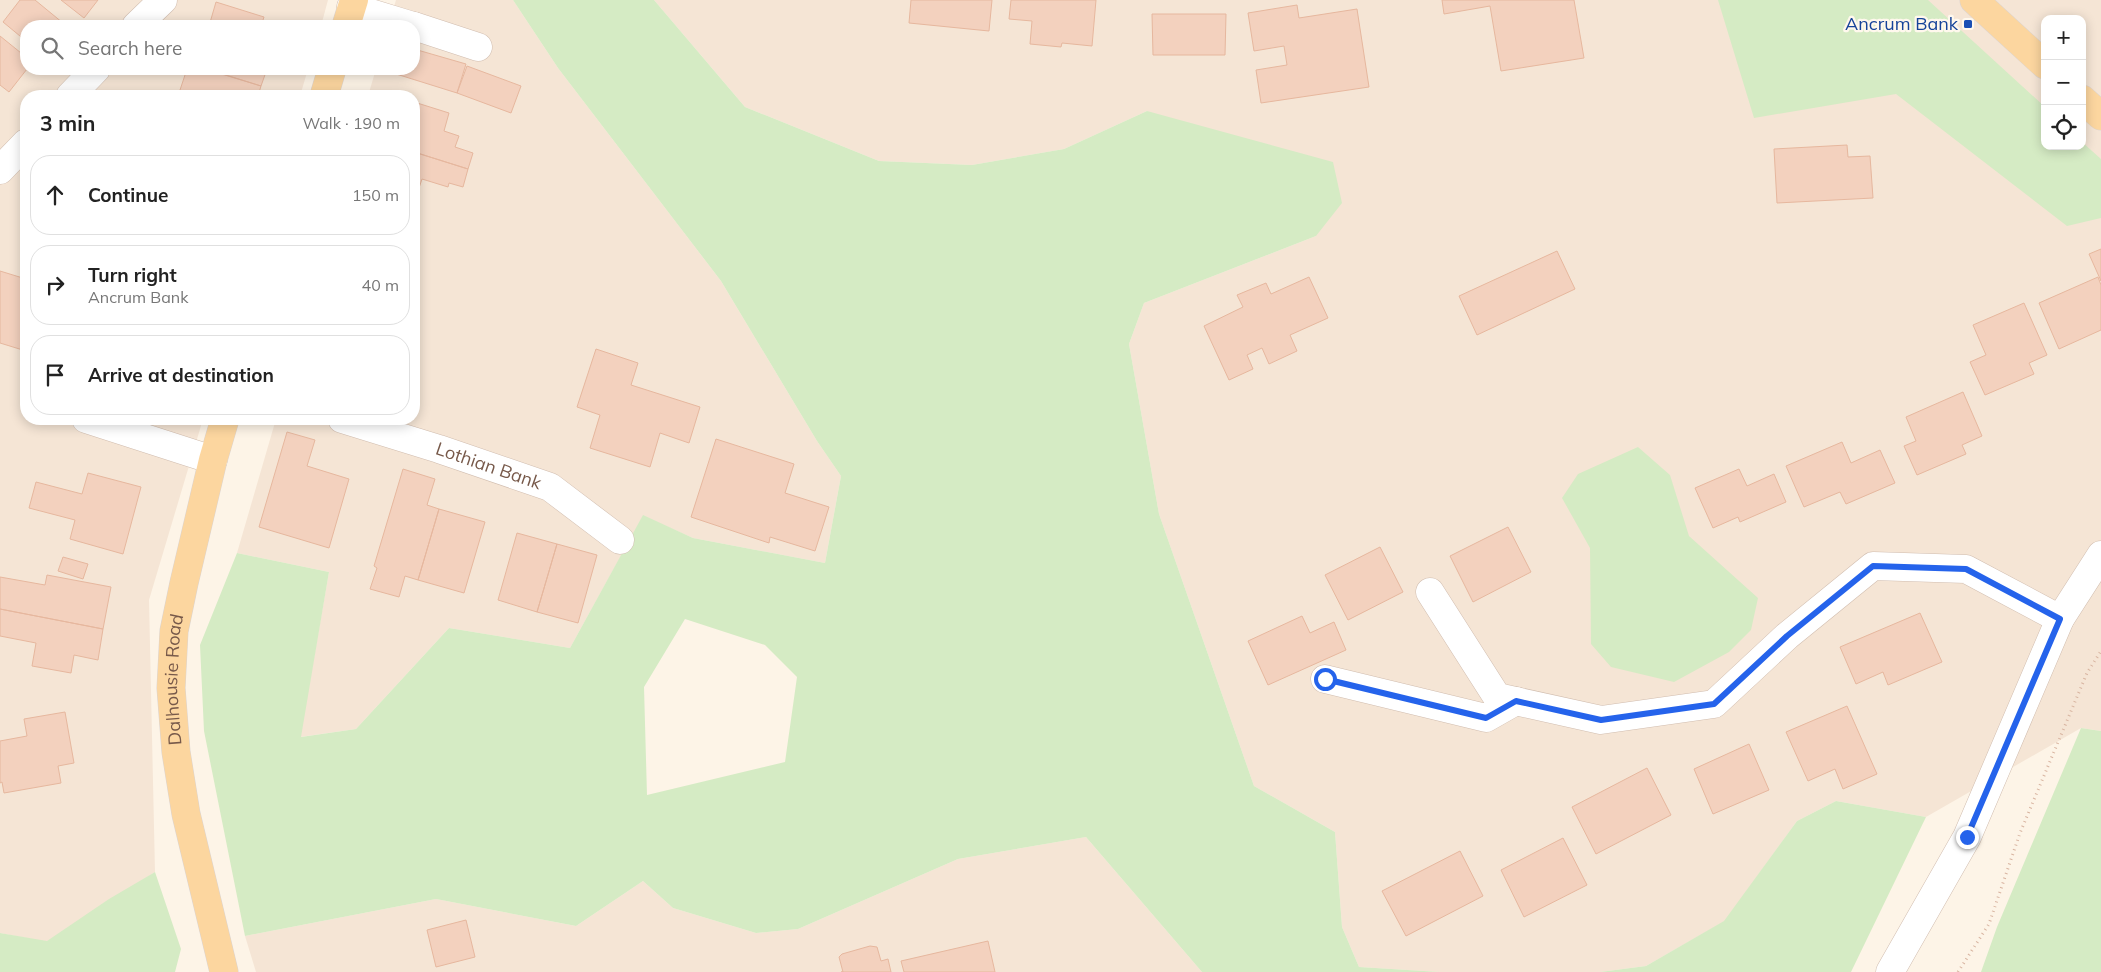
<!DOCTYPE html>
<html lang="en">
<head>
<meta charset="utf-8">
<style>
	body { margin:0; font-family:Mulish,sans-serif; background:#f6f6f6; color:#222 }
	.controls { position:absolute; right:15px; top:15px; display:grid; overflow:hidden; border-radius:10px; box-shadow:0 2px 12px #0003 }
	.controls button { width:45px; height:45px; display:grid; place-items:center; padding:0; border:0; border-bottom:1px solid #e0e0e0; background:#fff; color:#222; font:25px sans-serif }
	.stop { position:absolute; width:15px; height:15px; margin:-11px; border:4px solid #2563eb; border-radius:50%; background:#fff }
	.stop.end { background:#2563eb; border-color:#fff; box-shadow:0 1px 5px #0008 }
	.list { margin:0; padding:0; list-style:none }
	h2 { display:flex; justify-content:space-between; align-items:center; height:65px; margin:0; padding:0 20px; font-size:21px }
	h2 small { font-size:16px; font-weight:400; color:#767676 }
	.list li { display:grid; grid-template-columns:32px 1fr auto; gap:15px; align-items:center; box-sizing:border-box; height:80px; margin:0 10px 10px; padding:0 10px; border:1px solid #e0e0e0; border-radius:20px }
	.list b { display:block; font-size:19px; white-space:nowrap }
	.list p { margin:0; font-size:16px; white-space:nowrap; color:#767676 }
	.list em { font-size:16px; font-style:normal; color:#767676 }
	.icon { flex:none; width:28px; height:28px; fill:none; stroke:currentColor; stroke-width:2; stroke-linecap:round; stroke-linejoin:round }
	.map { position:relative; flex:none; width:2101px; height:972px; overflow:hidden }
	.search { position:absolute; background:#fff; box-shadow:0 2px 12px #0003; left:20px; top:20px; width:400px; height:55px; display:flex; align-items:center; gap:12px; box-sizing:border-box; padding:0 18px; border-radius:20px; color:#767676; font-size:19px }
	.panel { position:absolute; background:#fff; box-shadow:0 2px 12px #0003; left:20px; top:90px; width:400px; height:335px; border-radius:20px }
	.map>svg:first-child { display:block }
</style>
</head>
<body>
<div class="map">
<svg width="2101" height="972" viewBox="0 0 2101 972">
	<rect width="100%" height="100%" fill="#fdf4e7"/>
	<path fill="#f5e5d5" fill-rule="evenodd" d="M0 0H328L321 26H26V69H308L300 96H26V419H203L149 600 155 872 47 942 0 933Z
		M396 0H513L558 68 721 281 817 441 841 476 825 563 693 538 643 516 570 648 449 628 356 729 300 737 329 572 237 553 276 419H414V96H368L376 69H414V26H388Z
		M654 0H2101V731L2081 728 1926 817 1836 801 1797 821 1725 921 1646 966 1600 972H1440L1359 967 1342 927 1335 832 1254 786 1159 514 1129 344 1144 303 1316 236 1147 111 1064 149 972 165 879 161 745 107ZM2045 19H2082V146H2045Z
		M1086 837 1202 972H256L245 936 436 899 576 926 643 881 673 908 756 933 798 929 958 859Z"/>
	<path fill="#d5ebc4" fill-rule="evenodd" d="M513 0H654L745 107 879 161 972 165 1064 149 1147 111 1333 162 1342 203 1316 236 1144 303 1129 344 1159 514 1254 786 1335 832 1342 927 1359 967 1440 972H1202L1086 837 958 859 798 929 756 933 673 908 643 881 576 926 436 899 245 936 204 731 200 645 237 553 329 572 301 737 356 729 449 628 570 648 643 515 693 538 825 563 841 476 817 441 721 281 558 68ZM685 619 765 645 797 677 785 762 647 795 644 687Z
		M1718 0H1928L2045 107V146H2082V142L2101 159V218L2067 226 1896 94 1754 118Z
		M1638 447 1670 475 1689 536 1758 598 1751 630 1729 652 1674 682 1611 667 1591 644 1590 548 1562 498 1578 474Z
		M2081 728 2101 731V972H1981L1997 927Z
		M1836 801 1926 817 1851 972H1600L1646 966 1724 921 1797 821Z
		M155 872 181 949 175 972H0V933L47 941 109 899Z"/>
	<path fill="#f3d1be" stroke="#e6b79e" d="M20 0H35L63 23 60 26H26V41L3 22Z
		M61 0H98L84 18Z
		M911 0H992L989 31 909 23Z
		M1011 0H1096L1092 46 1062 43 1061 47 1030 44 1032 21 1009 19Z
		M1442 0H1574L1584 58 1501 71 1490 6 1444 14Z
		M216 2 264 17 261 26H209Z
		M1297 5 1299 18 1357 9 1369 87 1261 103 1256 70 1287 65 1284 46 1254 51 1248 13Z
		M1152 14H1226L1225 55H1153Z
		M0 36 26 57 27 69 9 92 0 85Z
		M414 49 466 64 457 93 393 73 394 69H414Z
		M467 66 521 86 511 113 457 93Z
		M187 69H205L261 86 258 96H184L179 93Z
		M207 69H267L261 86Z
		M414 102 449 113 444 131 459 136 455 147 473 153 468 169 414 152Z
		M1847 145 1848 157 1870 156 1873 198 1777 203 1774 149Z
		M414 152 468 169 463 187 449 183 448 187 422 179 414 203Z
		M2101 249V281L2089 254Z
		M1557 251 1575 289 1477 335 1459 296Z
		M0 271 26 279V351L0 343Z
		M1309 277 1328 318 1290 335 1297 351 1269 364 1262 348 1247 355 1253 369 1229 380 1204 326 1243 307 1237 295 1266 283 1271 294Z
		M2098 277 2101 285V330L2059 349 2039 303Z
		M2024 303 2047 355 2029 363 2034 374 1985 395 1970 362 1986 355 1973 325Z
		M596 349 638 363 631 385 700 407 689 443 660 433 650 467 590 448 600 415 577 407Z
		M1963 392 1982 436 1962 445 1966 454 1917 475 1904 446 1916 441 1906 417Z
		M287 432 315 440 307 466 349 479 329 548 259 527Z
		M716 439 794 464 785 493 829 507 815 551 770 537 769 543 691 517Z
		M1842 442 1851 463 1880 450 1895 483 1846 504 1840 492 1804 507 1786 466Z
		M403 469 435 479 427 505 439 509 418 580 405 576 399 597 370 589 377 568 374 566Z
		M1739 469 1747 486 1774 474 1786 502 1740 522 1738 517 1713 528 1695 488Z
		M88 473 141 487 123 554 70 539 75 520 29 508 36 482 82 494Z
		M439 509 485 522 464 593 418 580Z
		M1508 527 1531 572 1473 602 1450 556Z
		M517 533 557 544 537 612 498 600Z
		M557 544 597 555 578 623 537 612Z
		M1380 547 1403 592 1348 620 1325 575Z
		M63 557 88 564 83 579 58 571Z
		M47 575 111 587 103 629 0 609V577L45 585Z
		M0 609 103 629 98 660 74 655 71 673 32 666 36 643 0 636Z
		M1920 613 1942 662 1888 685 1883 672 1856 684 1840 647Z
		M1302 616 1310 633 1334 622 1346 650 1268 685 1248 641Z
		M1847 706 1877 774 1843 789 1835 769 1808 781 1786 732Z
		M65 712 74 763 58 766 61 783 4 793 2 782 0 783V741L27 736 24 719Z
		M1749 744 1769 790 1713 814 1694 769Z
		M1647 768 1671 815 1596 854 1572 807Z
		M1563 838 1587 885 1524 917 1501 870Z
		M1460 851 1483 896 1406 936 1382 891Z
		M466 920 475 957 436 967 427 930Z
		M988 941 995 972H904L901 961Z
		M870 946 877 947 881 961 888 959 891 972H841H843L839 957 842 954Z"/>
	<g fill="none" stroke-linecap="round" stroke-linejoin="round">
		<g stroke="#d1bdaf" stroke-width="29">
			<g id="minor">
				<path d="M351 7 413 26"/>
				<path d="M136 26 163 0"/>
				<path d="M414 26 478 47"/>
				<path d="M70 96 96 69"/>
				<path d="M0 170 26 143"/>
				<path d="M86 419 213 460"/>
				<path id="s1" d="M342 419 439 449 550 487 620 540"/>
				<path d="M1430 592 1497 697 1601 720 1714 704 1787 636 1873 566 1966 569 2060 619"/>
				<path d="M1325 679 1486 718 1516 701"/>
				<path d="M1890 972 1967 837 2060 619 2101 555"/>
			</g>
		</g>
		<g stroke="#dcd4d0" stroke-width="29">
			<g id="major">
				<path d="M1974 0 2045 65"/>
				<path d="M346 26 354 0"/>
				<path d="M324 96 332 69"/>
				<path d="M2082 99 2101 116"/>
				<path id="s2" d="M224 972 186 814 176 752 171 688 174 631 184 583 213 460 225 419"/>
			</g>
		</g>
		<path stroke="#d8b4a0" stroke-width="3" stroke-dasharray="1 4" stroke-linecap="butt" d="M1958 972 1989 924 2020 833 2087 673 2101 651"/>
		<use href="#minor" stroke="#fff" stroke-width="28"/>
		<use href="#major" stroke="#fcd69f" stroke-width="28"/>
	</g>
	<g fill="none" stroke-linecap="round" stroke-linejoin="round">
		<path stroke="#2563eb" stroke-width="6" d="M1325 679 1486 718 1516 701 1601 720 1714 704 1787 636 1873 566 1966 569 2060 619 1967 837"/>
	</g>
	<rect fill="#1a4fb4" stroke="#fff8ed" stroke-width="2" x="1963" y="19" width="10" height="10" rx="2.5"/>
	<g text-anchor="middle" stroke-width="4.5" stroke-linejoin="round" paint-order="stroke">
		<g font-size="18" fill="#164399" stroke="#fff8ed" text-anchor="end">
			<text x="1958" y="30">Ancrum Bank</text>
		</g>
		<g font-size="18" fill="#77594a" stroke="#fff8ed">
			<text dy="6" stroke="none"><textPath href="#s1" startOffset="154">Lothian Bank</textPath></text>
			<text dy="6" stroke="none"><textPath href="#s2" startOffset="298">Dalhousie Road</textPath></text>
		</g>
	</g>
</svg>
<div class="controls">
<button>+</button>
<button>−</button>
<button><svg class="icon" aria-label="locate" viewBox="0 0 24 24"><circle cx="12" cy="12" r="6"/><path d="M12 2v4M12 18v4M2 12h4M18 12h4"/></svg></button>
</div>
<div class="stop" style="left:1325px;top:679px"></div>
<div class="stop end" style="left:1967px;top:837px"></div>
<div class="search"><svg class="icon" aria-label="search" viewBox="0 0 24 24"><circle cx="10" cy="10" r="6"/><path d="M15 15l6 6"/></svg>Search here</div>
<section class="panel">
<h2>3 min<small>Walk · 190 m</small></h2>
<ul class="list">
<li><svg class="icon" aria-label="ahead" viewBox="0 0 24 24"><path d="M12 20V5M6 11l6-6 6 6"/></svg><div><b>Continue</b></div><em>150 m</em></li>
<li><svg class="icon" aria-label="right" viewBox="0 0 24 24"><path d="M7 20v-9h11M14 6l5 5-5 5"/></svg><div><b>Turn right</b><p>Ancrum Bank</p></div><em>40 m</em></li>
<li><svg class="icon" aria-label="arrive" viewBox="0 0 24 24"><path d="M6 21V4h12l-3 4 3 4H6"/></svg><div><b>Arrive at destination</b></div></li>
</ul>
</section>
</div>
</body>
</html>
